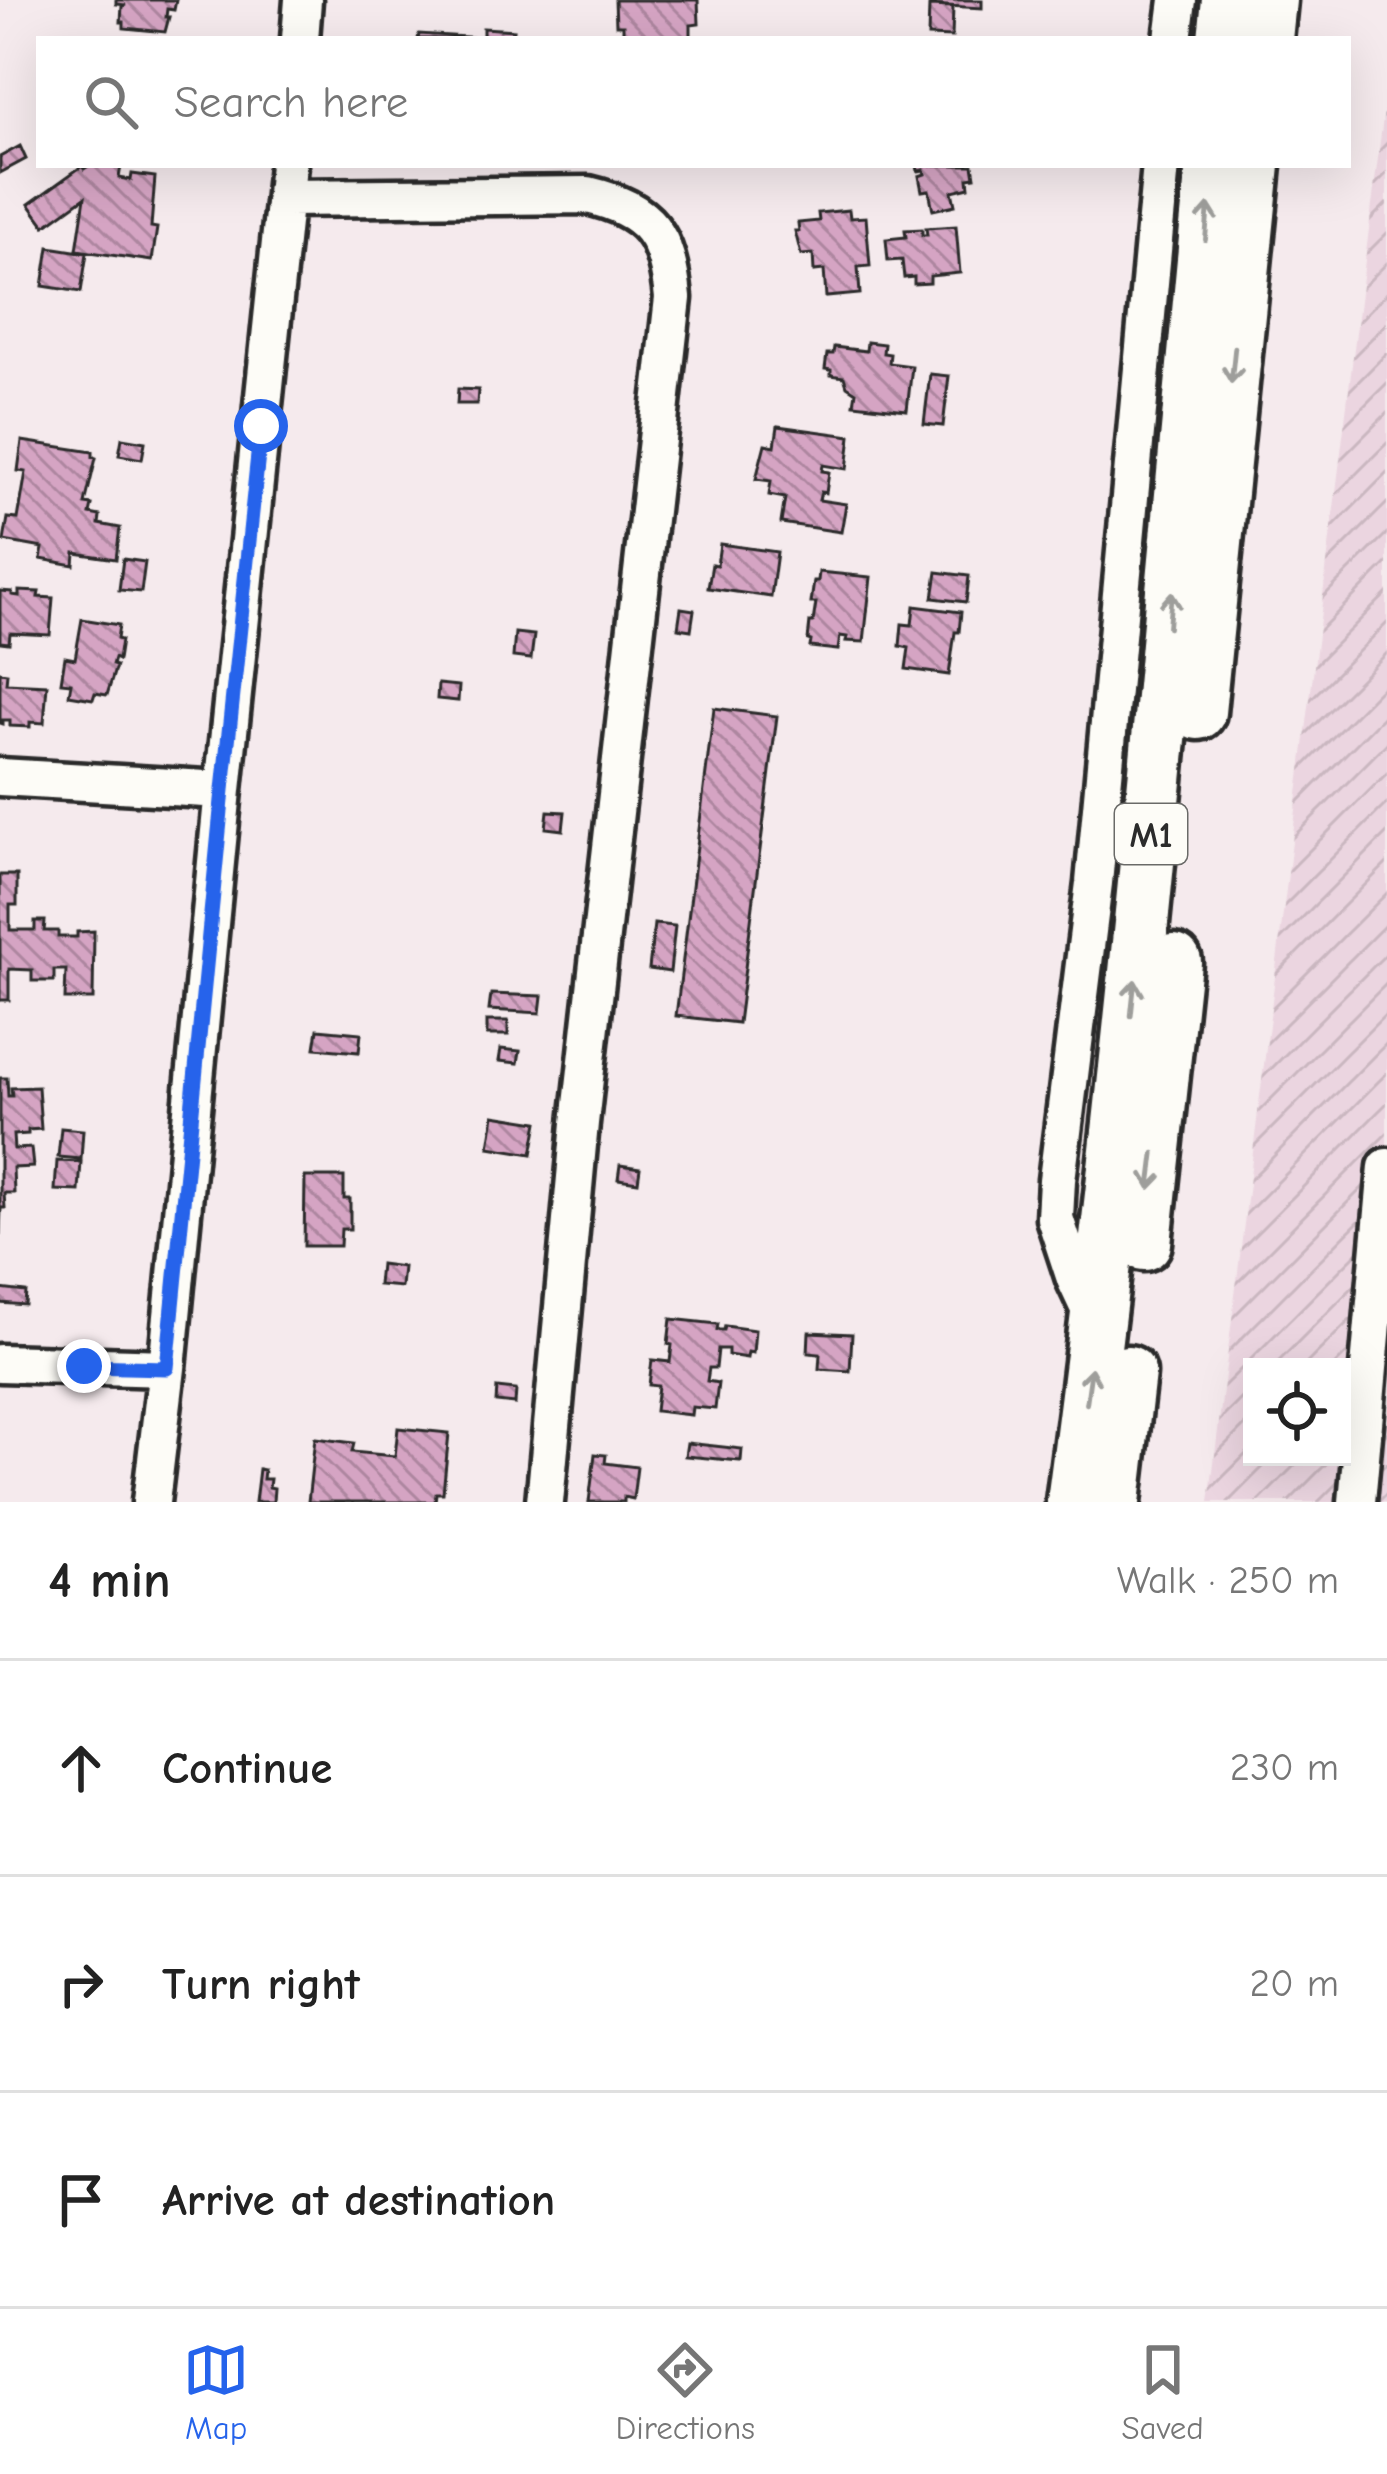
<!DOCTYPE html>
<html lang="en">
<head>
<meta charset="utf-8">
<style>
	body { margin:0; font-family:"Comic Neue",sans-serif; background:#f2f2f2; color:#222 }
	.controls { position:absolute; right:36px; bottom:36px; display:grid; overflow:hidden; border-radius:0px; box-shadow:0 12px 48px #0002 }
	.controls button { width:108px; height:108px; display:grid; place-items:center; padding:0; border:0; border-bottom:3px solid #e0e0e0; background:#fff; color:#222; font:60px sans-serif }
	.stop { position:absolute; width:36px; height:36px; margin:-27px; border:9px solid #2563eb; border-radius:50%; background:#fff }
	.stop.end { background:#2563eb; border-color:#fff; box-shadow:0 3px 12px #0008 }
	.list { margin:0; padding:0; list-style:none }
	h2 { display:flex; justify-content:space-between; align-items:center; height:156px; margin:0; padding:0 48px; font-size:51px }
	h2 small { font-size:39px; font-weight:400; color:#767676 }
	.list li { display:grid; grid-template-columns:78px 1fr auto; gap:36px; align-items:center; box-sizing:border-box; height:216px; padding:0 48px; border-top:3px solid #e0e0e0 }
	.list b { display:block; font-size:45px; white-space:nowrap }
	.list em { font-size:39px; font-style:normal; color:#767676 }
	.icon { flex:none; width:66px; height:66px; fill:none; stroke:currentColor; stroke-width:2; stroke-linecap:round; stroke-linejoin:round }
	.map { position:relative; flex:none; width:1387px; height:1502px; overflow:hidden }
	.search { position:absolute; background:#fff; box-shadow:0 12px 48px #0002; left:36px; right:36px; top:36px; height:132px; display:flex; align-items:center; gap:30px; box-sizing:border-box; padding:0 42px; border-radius:0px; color:#767676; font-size:45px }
	.sheet { height:804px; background:#fff }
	nav { display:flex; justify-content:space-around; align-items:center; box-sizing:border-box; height:168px; border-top:3px solid #e0e0e0; background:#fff; font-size:33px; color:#767676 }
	nav a { display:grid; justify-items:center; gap:6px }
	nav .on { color:#2563eb }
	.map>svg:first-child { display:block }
</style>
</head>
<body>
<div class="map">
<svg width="1387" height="1502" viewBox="0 0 1387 1502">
	<defs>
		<pattern id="industrial-furrows" width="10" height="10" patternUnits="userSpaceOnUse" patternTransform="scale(3)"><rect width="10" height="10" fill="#ebd5e0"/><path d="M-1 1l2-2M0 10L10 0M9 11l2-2" fill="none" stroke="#cab7c0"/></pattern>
		<pattern id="building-back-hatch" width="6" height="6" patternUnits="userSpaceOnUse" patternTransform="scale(3)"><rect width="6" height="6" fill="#d5a4c3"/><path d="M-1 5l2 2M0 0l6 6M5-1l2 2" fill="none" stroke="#ad869f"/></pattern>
	</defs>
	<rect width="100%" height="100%" fill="#f5eaed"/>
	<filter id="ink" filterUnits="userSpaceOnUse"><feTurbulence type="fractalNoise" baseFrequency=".00833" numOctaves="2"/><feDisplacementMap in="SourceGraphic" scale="24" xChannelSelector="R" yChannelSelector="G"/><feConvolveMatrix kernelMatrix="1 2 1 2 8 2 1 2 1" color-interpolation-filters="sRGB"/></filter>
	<g filter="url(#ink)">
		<path fill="url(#industrial-furrows)" fill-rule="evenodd" d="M1387 86V1502H1209ZM1252 1367H1342V1457H1252Z"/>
		<path fill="url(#building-back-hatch)" stroke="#2b2b2b" stroke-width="3" d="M116 0H176L174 10 167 9 166 17H169L165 32 124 28V22H121L122 6 126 5 116 4Z
			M615 0H698L699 24 691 25V39H613V36L623 35V25H616Z
			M930 0H982V8L930 5Z
			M929 6 953 7 952 37 928 36Z
			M483 28 514 30 513 37 536 39H418L419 34 483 38Z
			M20 146 26 159 0 173V157Z
			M90 165 121 166 119 178 131 180 132 174 155 177 151 227 157 228 152 261 77 250 85 197 45 226 29 204 82 166 84 169Z
			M917 165H973L975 177 968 178 969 187 952 191 955 205 933 210 929 190 922 191 919 176 925 174 924 170 918 171Z
			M849 210 850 218 866 217 870 266 858 267 860 294 826 297 824 270 814 271 813 254 801 255 795 231H799L798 223 819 221 818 213Z
			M956 226 960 273 930 276V283L914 284V277L904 278 902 260 888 261 886 239 906 237 905 230 922 229V235H927L926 228Z
			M49 247 87 253 81 292 43 286Z
			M867 342 884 344 883 353 890 354 889 363 912 366 907 410 854 404 856 392 847 386 844 377 831 375V370L825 369 827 354H833L834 347 866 351Z
			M930 374 949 376 943 426 924 424Z
			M458 389 478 390 477 404H457Z
			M778 426 851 436 847 469 823 465 822 471 829 472 826 493 821 492 819 500 846 504 841 532 781 523 785 498 769 495 771 481 756 479 765 444 775 446Z
			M122 438 145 442 142 459 119 455Z
			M22 441 93 452V457L96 458 85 504 92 505 90 514 100 516 99 524 120 528 116 559 75 553 74 565 41 559 43 548 4 541 8 518 18 519 26 472 18 471Z
			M720 544 777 552 771 597 708 588 712 564 717 565Z
			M123 559 145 562 141 592 119 590Z
			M819 572 871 577 864 642 846 641 847 637 840 636 838 650 810 647 811 641 808 640 810 622H813L816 603H811L814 581H818Z
			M937 572 969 576 966 602 933 598Z
			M0 591 12 592V595L19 596V591L39 592 38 597 53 598 50 635 10 633 9 643 0 642Z
			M914 606 961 612 959 632H955L949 675 906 669 909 648 900 646 902 624 912 625Z
			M681 608 694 610 691 630 678 628Z
			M82 619 119 625 117 639 121 640 118 660 114 658 112 665 116 666 107 695 95 693 93 699 69 695 71 683 61 682 65 657 75 659Z
			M515 633 534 635 531 659 513 657Z
			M0 672 7 673 6 683 47 685 44 723 30 722V727L10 726V720H3V724L0 723Z
			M438 684 459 686 458 701 437 699Z
			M714 708 777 716 738 1023 676 1016Z
			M548 811 565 812 563 830 546 828Z
			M0 875H17V905H10V930H35V921H45L44 931H58V937H77V932L94 931 93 999H65L66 970H54V981H32V970L9 969V1000H0Z
			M654 924 675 926 670 972 649 969Z
			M491 994 542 996 540 1013 489 1010Z
			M487 1021H508V1035H487Z
			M318 1029 361 1033 359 1052 315 1048Z
			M501 1049 520 1051 518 1063 499 1061Z
			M0 1078H7L8 1096H12L11 1088 38 1087 41 1129 28 1130V1134L13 1135 14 1149 31 1148 33 1167 13 1168 14 1193H4L5 1208H1L0 1235Z
			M494 1115 538 1122 532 1154 489 1147Z
			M61 1128 83 1130 81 1159 58 1157Z
			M57 1161 81 1162 79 1191 55 1190Z
			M620 1165 640 1168 638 1182 618 1179Z
			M305 1177H344V1199H350V1229H341L340 1246H304Z
			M380 1264 403 1267 401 1287 378 1285Z
			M0 1289 26 1292 25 1305 0 1303Z
			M671 1319 718 1324 717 1330H724L725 1326 755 1330 753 1353 748 1352 747 1358 728 1355V1349H718L716 1368H709L707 1381 718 1383 715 1409 692 1407 691 1415 655 1411 658 1386 649 1385 652 1360 670 1362 672 1345 668 1344Z
			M809 1332 852 1334 850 1371 819 1369 820 1354 808 1353Z
			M497 1388 516 1390 515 1404 496 1402Z
			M398 1428 449 1433 443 1493H436L435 1502H308L315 1438 354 1443 352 1452 395 1456Z
			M687 1443 742 1449 741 1461 685 1456Z
			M595 1454 606 1455 605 1463 637 1467 633 1499 624 1497V1502H589Z
			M259 1469 264 1470 263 1479H270L269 1487 274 1488 273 1502H255Z"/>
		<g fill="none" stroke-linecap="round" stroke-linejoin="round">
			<g stroke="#2b2b2b" stroke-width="45">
				<path id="minor" d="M300 39 303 0
					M1173 39 1178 0
					M285 198 588 195C651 210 667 236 673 298L580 1123 545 1502
					M0 777 223 790
					M1096 1324 1075 1279 1055 1218 1057 1180 1094 883 1161 165
					M0 1363 167 1368
					M151 1502 167 1368 223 790 288 165
					M1357 1502 1387 1167"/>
			</g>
			<g stroke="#2b2b2b" stroke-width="63">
				<path id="highway" d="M1225 39 1229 0
					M1265 39 1269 0
					M1198 712 1253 165
					M1144 1243 1174 962
					M1074 1502C1134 1058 1170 611 1213 165
					M1113 1502 1128 1373"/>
			</g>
			<use href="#minor" stroke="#fdfcf7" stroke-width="36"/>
			<use href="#highway" stroke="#fdfcf7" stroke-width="54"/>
		</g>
		<defs><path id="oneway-shaft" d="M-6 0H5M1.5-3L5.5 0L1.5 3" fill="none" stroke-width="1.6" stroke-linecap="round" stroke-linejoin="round" transform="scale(3)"/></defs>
		<g stroke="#9e9e9b">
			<use href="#oneway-shaft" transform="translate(1207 222) rotate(-85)"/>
			<use href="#oneway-shaft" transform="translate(1233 365) rotate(96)"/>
			<use href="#oneway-shaft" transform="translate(1170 610) rotate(-85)"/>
			<use href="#oneway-shaft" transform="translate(1133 998) rotate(-84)"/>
			<use href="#oneway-shaft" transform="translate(1152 1171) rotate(97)"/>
			<use href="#oneway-shaft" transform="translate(1089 1386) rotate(-82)"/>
		</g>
	</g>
	<g fill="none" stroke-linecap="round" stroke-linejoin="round" filter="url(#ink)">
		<path stroke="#2563eb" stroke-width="15" d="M84 1366 167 1368 223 790 261 426"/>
	</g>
	<g text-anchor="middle" stroke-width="12" stroke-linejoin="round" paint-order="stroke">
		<rect fill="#fdfcf7" stroke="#6a6a68" stroke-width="3" x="1115" y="804" width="72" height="60" rx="9"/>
		<g font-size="36" font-weight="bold" fill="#2b2b2b">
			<text x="1151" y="847">M1</text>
		</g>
	</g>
</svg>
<div class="controls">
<button><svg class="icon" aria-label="locate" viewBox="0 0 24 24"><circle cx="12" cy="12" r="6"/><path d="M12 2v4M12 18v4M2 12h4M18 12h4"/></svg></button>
</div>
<div class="stop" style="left:261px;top:426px"></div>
<div class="stop end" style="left:84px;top:1366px"></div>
<div class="search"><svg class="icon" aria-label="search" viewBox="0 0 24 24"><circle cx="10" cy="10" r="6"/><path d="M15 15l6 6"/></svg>Search here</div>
</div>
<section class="sheet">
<h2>4 min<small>Walk · 250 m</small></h2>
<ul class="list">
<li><svg class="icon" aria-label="ahead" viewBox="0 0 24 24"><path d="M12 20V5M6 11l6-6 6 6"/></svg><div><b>Continue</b></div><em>230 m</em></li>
<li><svg class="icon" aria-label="right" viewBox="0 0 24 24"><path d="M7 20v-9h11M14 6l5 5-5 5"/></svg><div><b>Turn right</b></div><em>20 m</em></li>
<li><svg class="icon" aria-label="arrive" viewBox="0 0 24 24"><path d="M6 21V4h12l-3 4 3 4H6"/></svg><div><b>Arrive at destination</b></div></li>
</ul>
</section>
<nav>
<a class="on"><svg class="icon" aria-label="map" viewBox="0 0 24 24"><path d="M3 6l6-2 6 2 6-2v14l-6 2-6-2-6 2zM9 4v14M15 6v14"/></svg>Map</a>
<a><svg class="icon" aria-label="directions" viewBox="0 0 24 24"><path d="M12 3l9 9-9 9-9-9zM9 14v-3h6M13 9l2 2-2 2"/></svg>Directions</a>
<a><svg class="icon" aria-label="saved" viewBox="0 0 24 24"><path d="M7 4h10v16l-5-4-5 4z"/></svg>Saved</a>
</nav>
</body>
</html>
